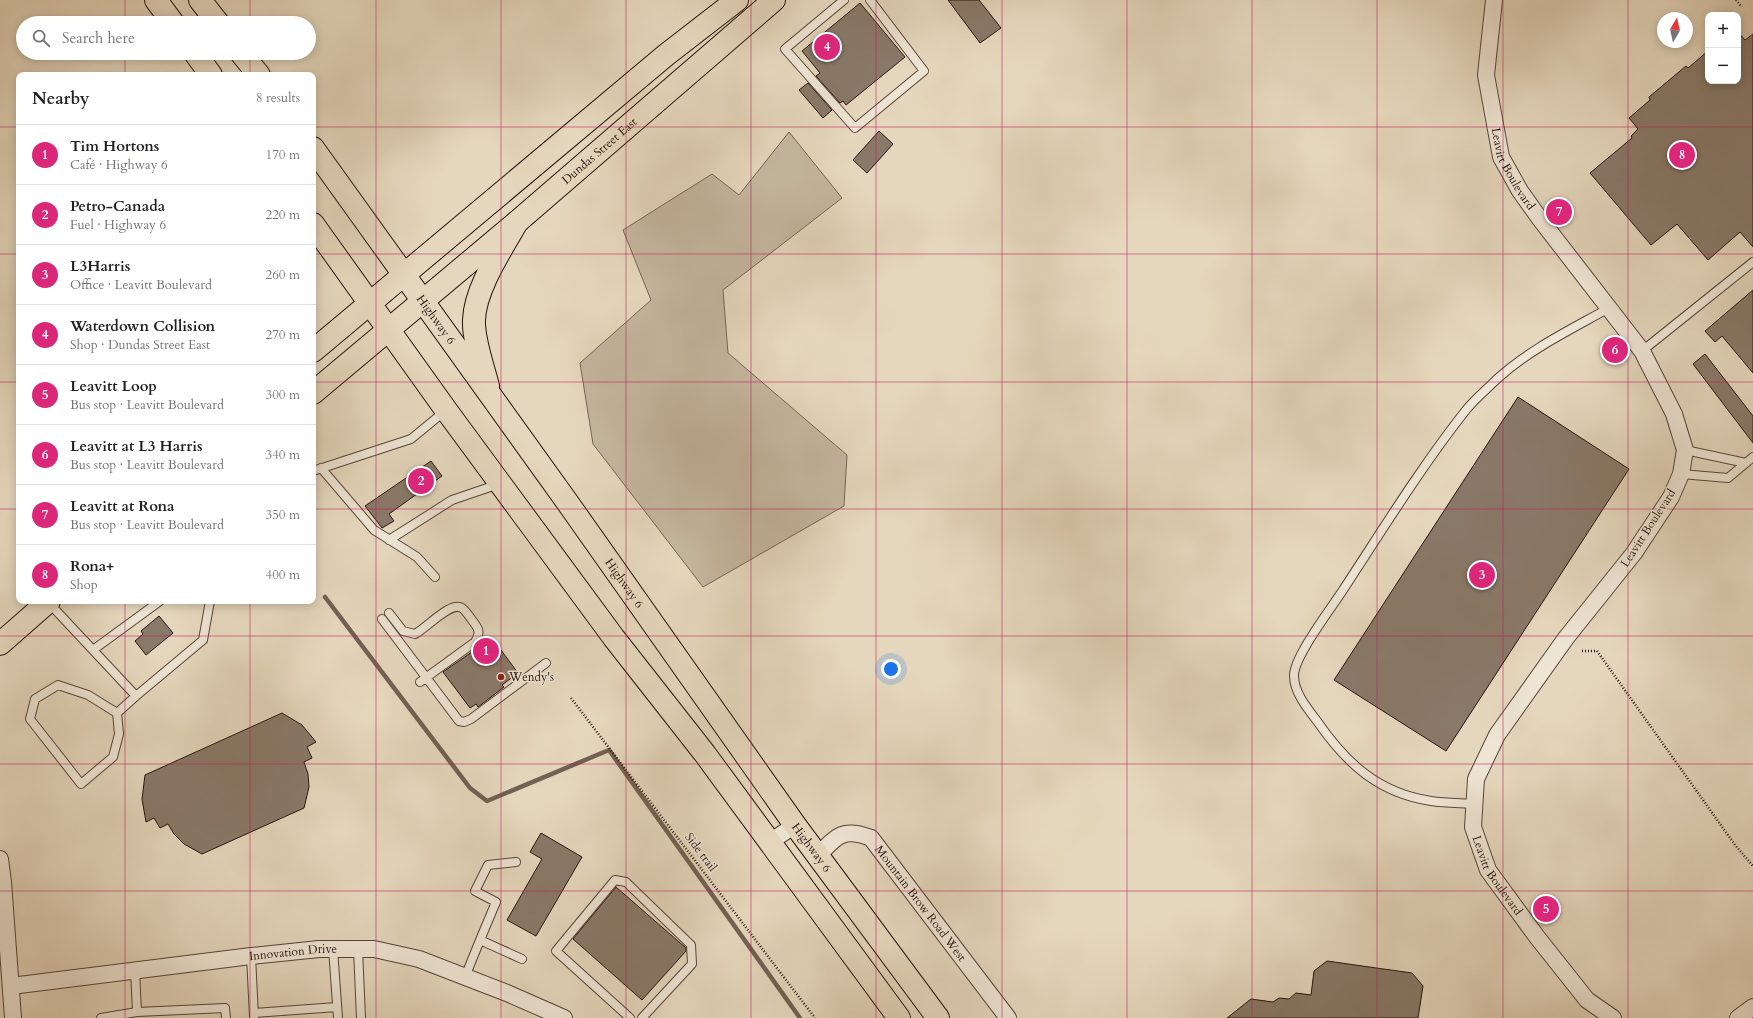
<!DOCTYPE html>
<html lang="en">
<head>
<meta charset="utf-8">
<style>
	body { margin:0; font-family:Cardo,serif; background:#f6f6f6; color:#202124 }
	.controls { position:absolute; right:12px; top:12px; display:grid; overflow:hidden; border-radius:8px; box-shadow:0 2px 10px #0003 }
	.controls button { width:36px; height:36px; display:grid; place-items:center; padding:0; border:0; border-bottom:1px solid #e0e0e0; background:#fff; color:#202124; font:20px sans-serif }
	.compass { position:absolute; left:1657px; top:12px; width:36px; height:36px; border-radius:50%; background:#fff; box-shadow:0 2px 10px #0003; rotate:9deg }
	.you { position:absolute; left:891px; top:669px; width:14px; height:14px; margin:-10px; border:3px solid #fff; border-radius:50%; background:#1a73e8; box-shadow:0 0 0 6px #1a73e833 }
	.badge { display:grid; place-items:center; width:26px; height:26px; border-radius:50%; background:#db2777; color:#fff; font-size:13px; font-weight:700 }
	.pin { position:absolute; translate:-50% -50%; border:2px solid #fff; box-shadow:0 1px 4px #0006 }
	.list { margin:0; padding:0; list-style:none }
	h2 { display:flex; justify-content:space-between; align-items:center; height:52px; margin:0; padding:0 16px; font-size:17px }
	h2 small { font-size:13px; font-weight:400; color:#757577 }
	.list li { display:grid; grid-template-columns:26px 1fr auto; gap:12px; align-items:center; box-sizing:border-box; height:60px; padding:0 16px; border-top:1px solid #e0e0e0 }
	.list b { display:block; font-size:15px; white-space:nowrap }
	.list p { margin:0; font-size:13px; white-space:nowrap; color:#757577 }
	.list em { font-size:13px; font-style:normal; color:#757577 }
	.icon { flex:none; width:22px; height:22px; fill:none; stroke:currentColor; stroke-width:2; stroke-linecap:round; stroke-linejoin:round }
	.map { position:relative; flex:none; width:1753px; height:1018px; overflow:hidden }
	.search { position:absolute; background:#fff; box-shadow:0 2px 10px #0003; left:16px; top:16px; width:300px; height:44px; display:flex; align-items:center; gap:10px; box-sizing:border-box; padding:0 14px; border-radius:22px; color:#757577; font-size:15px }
	.panel { position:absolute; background:#fff; box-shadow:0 2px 10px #0003; left:16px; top:72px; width:300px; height:532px; border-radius:8px }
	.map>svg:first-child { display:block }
</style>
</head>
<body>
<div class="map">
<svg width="1753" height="1018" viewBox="0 0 1753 1018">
	<rect width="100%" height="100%" fill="#e5d7bd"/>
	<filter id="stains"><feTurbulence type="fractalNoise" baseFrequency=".005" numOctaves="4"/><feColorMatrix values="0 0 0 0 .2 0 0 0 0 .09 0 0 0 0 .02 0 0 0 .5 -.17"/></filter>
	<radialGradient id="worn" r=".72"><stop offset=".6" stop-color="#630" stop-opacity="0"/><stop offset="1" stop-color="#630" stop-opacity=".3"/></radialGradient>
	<path fill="#c4b69f" stroke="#746556" d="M789 132 842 198 723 290 728 353 847 455 844 506 703 587 593 444 580 363 651 300 623 230 712 174 739 195Z"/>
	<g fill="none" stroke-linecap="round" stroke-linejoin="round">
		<path stroke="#716153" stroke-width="4.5" d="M325 597 470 788 487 801 609 750 800 1018"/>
	</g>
	<path fill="#897969" stroke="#25140d" d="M948 0H979L1001 28 980 43Z
		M860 3 905 57 846 105 843 101 840 103 816 76 820 73 802 51Z
		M1738 32 1745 40 1753 34V247L1740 232 1708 260 1677 224 1651 245 1590 173 1632 138 1631 136 1638 129 1629 118 1650 100 1649 97 1686 66 1688 68 1708 51V81H1738Z
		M808 83 832 110 823 118 799 90Z
		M879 131 893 144 867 173 853 160Z
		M1753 290V373L1722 336 1715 342 1705 331Z
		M1705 354 1753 416V443L1693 364Z
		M1518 397 1629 469 1446 751 1334 680Z
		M431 461 442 476 389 514 394 521 382 528 365 506Z
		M159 616 173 633 146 655 135 641 143 634 141 631Z
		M492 638 518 673 502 685 504 687 478 707 476 704 470 708 443 672Z
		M282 713 302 725 316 742 307 747 312 758 304 762 308 774 309 787 304 808 202 854 184 844 174 834 168 824 160 828 154 818 146 822 142 799 145 775Z
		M541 833 582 857 536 936 507 920 542 859 530 852Z
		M616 887 686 948V951L642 1000 573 939Z
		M1327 961 1412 973 1423 986 1418 1018H1227L1251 999 1273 1002 1279 998 1289 999 1296 993 1311 995 1314 971Z"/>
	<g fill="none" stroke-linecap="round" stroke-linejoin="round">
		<g stroke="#554539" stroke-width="10">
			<path id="lane" d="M844 0 785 49 855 128 924 71 870 0
				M1642 351 1753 262
				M1685 450 1746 463
				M321 468 374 530 417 557 435 577
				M313 471 411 439 445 411
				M1681 474 1728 478 1753 457
				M389 540 452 500 499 484
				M48 602 136 696 203 640 210 601
				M389 613 403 631 415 634C427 628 450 601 462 608 466 611 469 616 472 620 479 629 481 632 475 642L420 682
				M382 619 459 721 464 722 471 719 546 663
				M93 650 160 601
				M117 713 88 695 58 685 35 699 30 719 81 784 113 757 119 734 117 713 136 696
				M1475 804C1460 803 1445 803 1431 801 1378 793 1346 763 1317 721 1307 708 1294 692 1294 676 1293 658 1332 607 1343 590 1383 529 1421 467 1466 410 1475 399 1487 389 1497 379 1530 349 1570 330 1609 308
				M480 940 496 902 475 891 488 865 516 862
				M333 949 338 1018
				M358 949 361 1018
				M251 956 254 1017
				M135 970 137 1012 225 1008 226 1018
				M465 977 480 940 522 959
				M254 1013 337 1007
				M101 1018 137 1012
				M630 1018 556 951 615 880 626 882 691 945 692 964 642 1018"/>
		</g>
		<g stroke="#554539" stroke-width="18">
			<g id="street">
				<path id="s1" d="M1494 0 1486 75 1501 157 1520 191 1540 219 1642 351 1674 414 1685 450 1681 474 1671 497 1634 553 1566 638 1497 735 1476 779 1473 827 1488 870 1537 937 1587 1000 1613 1018"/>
				<path d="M770 842 795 825"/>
				<path id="s2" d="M818 856C836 836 843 827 871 838L1008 1018"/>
				<path d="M0 859 3 882 13 1018"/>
				<path id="s3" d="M11 986 251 956 319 949H374L419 959 507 993 564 1018"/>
				<path d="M1738 1018 1753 1007"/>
			</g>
		</g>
		<g stroke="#25140d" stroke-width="24">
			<g id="primary">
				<path d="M313 351 666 55 737 0"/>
				<path id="s4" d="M313 393 517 222 774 0"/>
				<path d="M0 644 49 601"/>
			</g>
		</g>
		<g stroke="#25140d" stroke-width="24">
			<g id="highway">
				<path d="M156 0 173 23"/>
				<path d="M200 0 218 23"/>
				<path d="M195 53 211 75"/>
				<path d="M241 53 259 75"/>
				<path id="s5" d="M313 148 570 506 795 825 938 1018"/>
				<path d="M313 224 446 410 614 638 705 754 899 1018"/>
				<path d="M488 386C483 366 473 339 474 320 475 288 502 249 517 222"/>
			</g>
		</g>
		<path stroke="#25140d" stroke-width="2.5" stroke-dasharray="1 2" stroke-linecap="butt" d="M1736 0 1742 7
			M1582 651H1597L1735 845 1753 866
			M571 698 815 1018"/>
		<use href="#lane" stroke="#eee5d4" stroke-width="8"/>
		<use href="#street" stroke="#eee5d4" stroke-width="16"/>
		<use href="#primary" stroke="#e5d7bd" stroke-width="22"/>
		<use href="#highway" stroke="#e5d7bd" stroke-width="22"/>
	</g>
	<path fill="none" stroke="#c2185b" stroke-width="1" stroke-opacity="0.55" d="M125 0V23M250 0V23M376 0V1018M501 0V1018M626 0V1018M751 0V1018M876 0V1018M1002 0V1018M1127 0V1018M1252 0V1018M1377 0V1018M1503 0V1018M1628 0V1018M125 53V75M250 53V75M0 127H19M313 127H1753M0 254H19M313 254H1753M0 382H19M313 382H1753M0 509H19M313 509H1753M125 601V1018M250 601V1018M0 636H1753M0 764H1753M0 891H1753"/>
	<circle fill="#8f2418" stroke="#eee5d4" stroke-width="1.5" cx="501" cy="677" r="4"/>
	<g text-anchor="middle" stroke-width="3" stroke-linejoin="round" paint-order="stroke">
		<g font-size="12" fill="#25140d" stroke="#eee5d4">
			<text dy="4" stroke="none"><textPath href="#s4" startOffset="375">Dundas Street East</textPath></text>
			<text dy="4" stroke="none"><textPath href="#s1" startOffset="174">Leavitt Boulevard</textPath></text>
			<text dy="4" stroke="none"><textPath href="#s5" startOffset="211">Highway 6</textPath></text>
			<text transform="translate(1648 528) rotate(-57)" y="4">Leavitt Boulevard</text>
			<text dy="4" stroke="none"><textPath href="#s5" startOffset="535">Highway 6</textPath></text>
			<text dy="4" stroke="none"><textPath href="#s5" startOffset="859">Highway 6</textPath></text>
			<text transform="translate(701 852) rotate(53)" y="4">Side trail</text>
			<text dy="4" stroke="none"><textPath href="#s1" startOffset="1003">Leavitt Boulevard</textPath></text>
			<text dy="4" stroke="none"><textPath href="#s2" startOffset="144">Mountain Brow Road West</textPath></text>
			<text dy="4" stroke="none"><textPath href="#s3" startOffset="284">Innovation Drive</textPath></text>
		</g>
		<g font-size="12" fill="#25140d" stroke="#eee5d4" text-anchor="start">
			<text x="509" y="681">Wendy's</text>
		</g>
	</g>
	<rect width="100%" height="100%" filter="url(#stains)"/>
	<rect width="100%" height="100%" fill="url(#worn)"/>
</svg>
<div class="controls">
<button>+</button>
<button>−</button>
</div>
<svg class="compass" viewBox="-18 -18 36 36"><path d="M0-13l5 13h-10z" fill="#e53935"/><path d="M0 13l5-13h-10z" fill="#757577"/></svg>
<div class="you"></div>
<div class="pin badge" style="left:486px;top:651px">1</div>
<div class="pin badge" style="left:421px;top:481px">2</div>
<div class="pin badge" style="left:1482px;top:575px">3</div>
<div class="pin badge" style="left:827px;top:47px">4</div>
<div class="pin badge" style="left:1546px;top:909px">5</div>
<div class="pin badge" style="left:1615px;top:350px">6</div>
<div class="pin badge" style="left:1559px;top:212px">7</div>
<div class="pin badge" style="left:1682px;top:155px">8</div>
<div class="search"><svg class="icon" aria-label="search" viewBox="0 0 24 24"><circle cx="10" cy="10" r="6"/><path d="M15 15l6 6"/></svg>Search here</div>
<section class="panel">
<h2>Nearby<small>8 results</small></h2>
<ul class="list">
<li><span class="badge">1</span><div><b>Tim Hortons</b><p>Café · Highway 6</p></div><em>170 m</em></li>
<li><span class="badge">2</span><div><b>Petro-Canada</b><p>Fuel · Highway 6</p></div><em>220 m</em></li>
<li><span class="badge">3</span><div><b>L3Harris</b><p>Office · Leavitt Boulevard</p></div><em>260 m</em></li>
<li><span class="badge">4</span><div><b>Waterdown Collision</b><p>Shop · Dundas Street East</p></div><em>270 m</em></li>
<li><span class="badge">5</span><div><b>Leavitt Loop</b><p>Bus stop · Leavitt Boulevard</p></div><em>300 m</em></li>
<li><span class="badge">6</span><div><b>Leavitt at L3 Harris</b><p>Bus stop · Leavitt Boulevard</p></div><em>340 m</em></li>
<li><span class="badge">7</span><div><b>Leavitt at Rona</b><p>Bus stop · Leavitt Boulevard</p></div><em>350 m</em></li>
<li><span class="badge">8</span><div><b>Rona+</b><p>Shop</p></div><em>400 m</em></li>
</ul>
</section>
</div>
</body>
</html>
